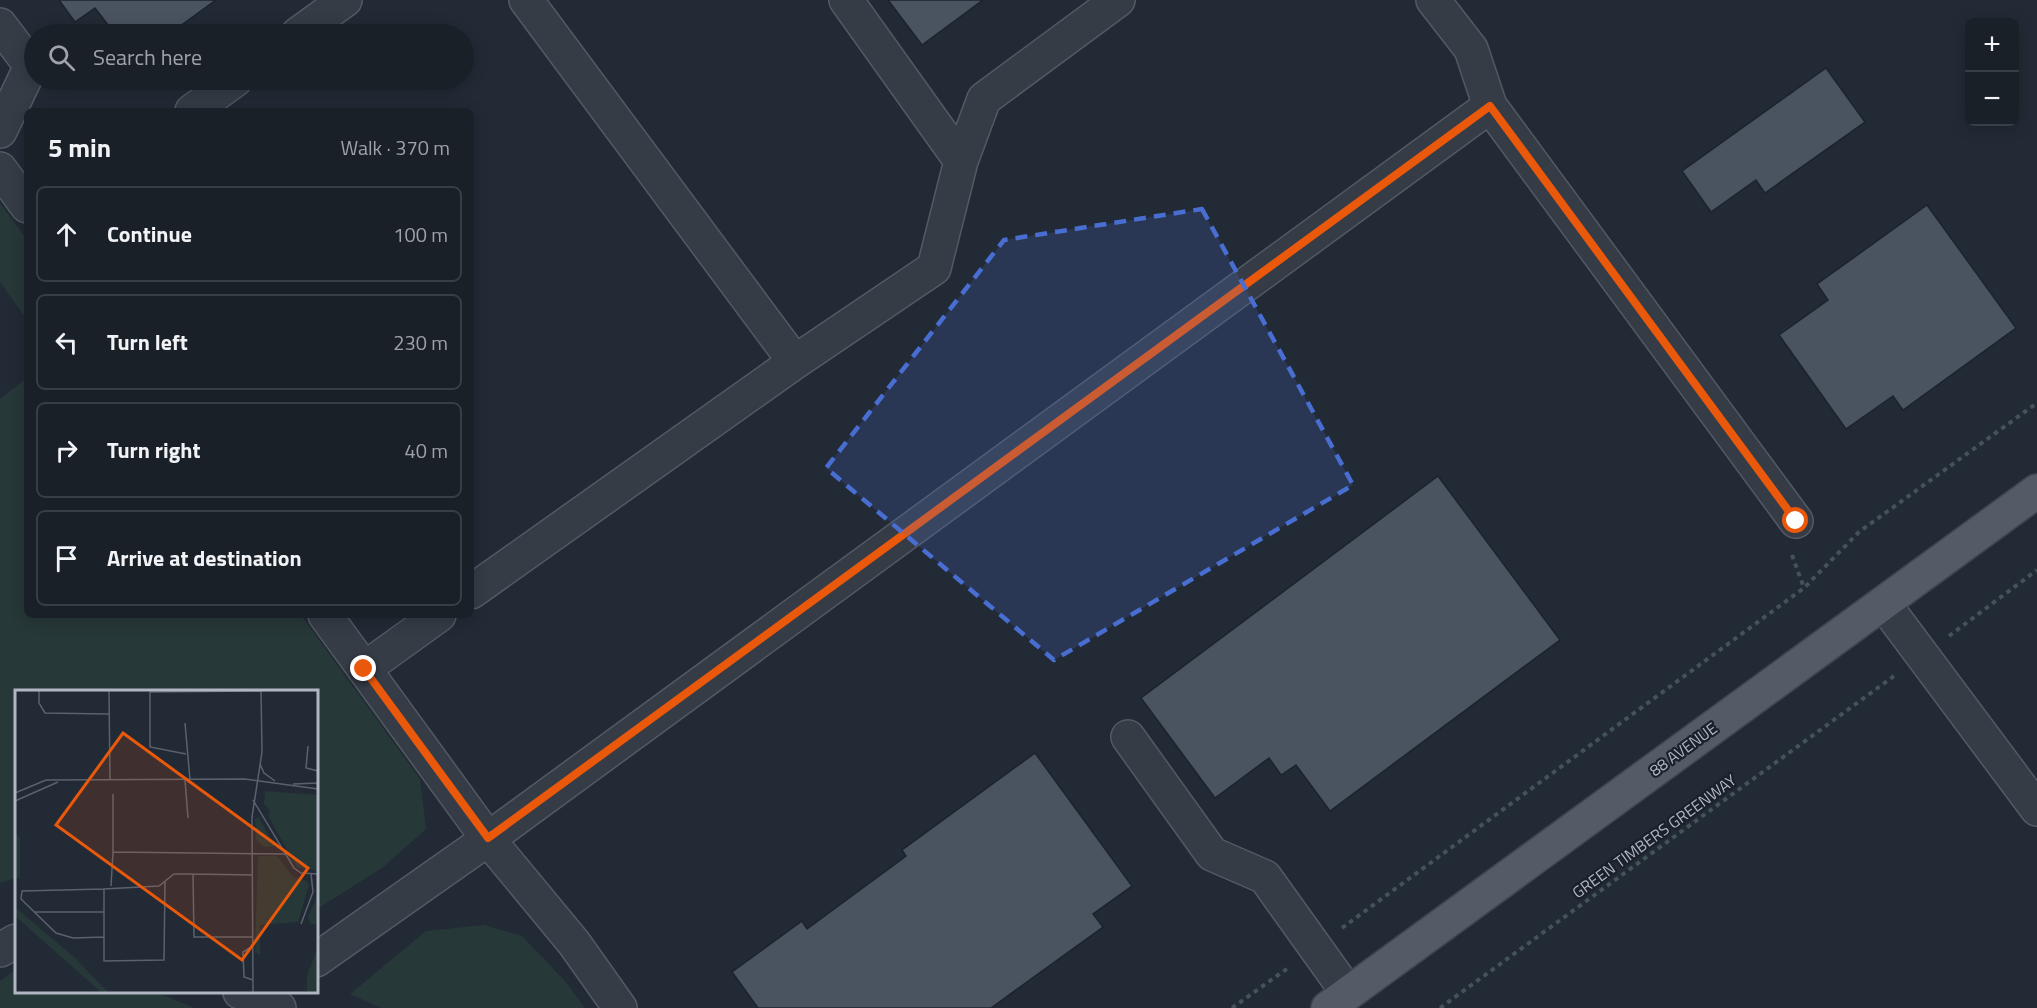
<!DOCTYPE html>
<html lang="en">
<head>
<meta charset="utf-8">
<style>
	body { margin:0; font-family:"Titillium Web",sans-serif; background:#232830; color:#f1f3f6 }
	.controls { position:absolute; right:18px; top:18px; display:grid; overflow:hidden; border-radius:9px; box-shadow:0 3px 15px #0003 }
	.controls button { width:54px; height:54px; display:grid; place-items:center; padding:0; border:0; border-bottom:2px solid #383e45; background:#1a2028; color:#f1f3f6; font:30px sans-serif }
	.stop { position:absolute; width:18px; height:18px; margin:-14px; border:4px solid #ea580c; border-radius:50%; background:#fff }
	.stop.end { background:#ea580c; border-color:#fff; box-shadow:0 2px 6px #0008 }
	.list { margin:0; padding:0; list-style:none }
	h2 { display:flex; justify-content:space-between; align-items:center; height:78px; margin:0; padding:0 24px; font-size:26px }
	h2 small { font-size:20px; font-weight:400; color:#9fa3a8 }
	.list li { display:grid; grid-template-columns:39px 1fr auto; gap:18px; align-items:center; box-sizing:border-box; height:96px; margin:0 12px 12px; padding:0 12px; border:2px solid #383e45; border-radius:9px }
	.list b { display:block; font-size:22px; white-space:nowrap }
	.list em { font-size:20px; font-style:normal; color:#9fa3a8 }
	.icon { flex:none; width:33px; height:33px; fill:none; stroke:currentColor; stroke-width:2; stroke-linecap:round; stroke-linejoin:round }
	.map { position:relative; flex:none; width:2037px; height:1008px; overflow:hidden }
	.search { position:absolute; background:#1a2028; box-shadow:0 3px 15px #0003; left:24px; top:24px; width:450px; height:66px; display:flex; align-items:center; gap:15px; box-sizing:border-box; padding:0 21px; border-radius:33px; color:#9fa3a8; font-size:22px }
	.panel { position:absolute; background:#1a2028; box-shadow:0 3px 15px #0003; left:24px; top:108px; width:450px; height:510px; border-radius:9px }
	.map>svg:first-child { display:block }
</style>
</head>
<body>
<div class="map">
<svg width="2037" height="1008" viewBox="0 0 2037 1008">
	<rect width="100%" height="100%" fill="#222a35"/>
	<path fill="#273838" d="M0 203 27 240V320L0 282Z
		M27 378V615H301L420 779 426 829 382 868 317 909 316 692H16V878L0 883V399Z
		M484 925 522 936 565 981 585 1008H381L350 994 426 931Z
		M16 969V992H156L194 1008H0V981Z"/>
	<path fill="#4a5461" stroke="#1d232d" stroke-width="1.5" d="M59 0H216L169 34H115L95 8 75 22Z
		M888 0H983L922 45Z
		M1826 68 1865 122 1765 193 1756 180 1711 212 1682 171Z
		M1927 205 2016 328 1903 410 1893 396 1846 429 1779 335 1828 300 1817 284Z
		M1438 476 1560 640 1330 811 1296 765 1281 775 1269 758 1215 798 1141 698Z
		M1035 753 1132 886 1093 914 1103 927 991 1008H758L732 972 802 921 807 929 906 856 902 850Z"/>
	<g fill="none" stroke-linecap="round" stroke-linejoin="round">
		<g stroke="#535a64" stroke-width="36">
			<path id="minor" d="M846 0 961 161
				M1433 0 1471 49 1490 106
				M0 25 31 66 0 131
				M298 34 345 0
				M192 111 235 80
				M0 169 27 206
				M795 362 934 268 961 161 984 99 1118 0
				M471 592 795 362 526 0
				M1884 604 2037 809
				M325 615 488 839 574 943 620 1008
				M364 669 439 615
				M1128 737 1212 854 1265 877 1348 993
				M0 950 16 941
				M316 960 488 839 1490 106 1796 521
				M240 992 279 1008"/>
		</g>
		<g stroke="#3e4550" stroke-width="36">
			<path id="major" d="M1328 1008 2037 491"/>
		</g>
		<path stroke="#435356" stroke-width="4" stroke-dasharray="4.5 4.5" stroke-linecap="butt" d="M1792 555 1804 588
			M1949 636 2037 570
			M1342 928 1804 588 1859 532 2037 403
			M1232 1008 1288 968
			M1440 1008 1894 676"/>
		<use href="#minor" stroke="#353c46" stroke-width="33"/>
		<use href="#major" stroke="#535b66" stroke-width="33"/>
	</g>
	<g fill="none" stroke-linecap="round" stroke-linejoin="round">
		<path stroke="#ea580c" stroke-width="8" d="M364 669 488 838 1490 106 1796 521"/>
	</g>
	<path fill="#496ed2" fill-opacity="0.2" stroke="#496ed2" stroke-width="4.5" stroke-dasharray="12 8" stroke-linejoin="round" d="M1202 209 1353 485 1054 660 826 468 1004 240Z"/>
	<g text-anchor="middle" stroke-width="4.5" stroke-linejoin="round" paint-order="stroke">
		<g font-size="16" fill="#b0b7c3" stroke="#1b212a">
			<text transform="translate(1683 749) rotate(-36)" y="6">88 AVENUE</text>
			<text transform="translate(1654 836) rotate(-36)" y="6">GREEN TIMBERS GREENWAY</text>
		</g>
	</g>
	<g transform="translate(15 690)">
		<rect width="303" height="303" fill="#222a35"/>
		<path d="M250 101 303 105V181L282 177 253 126 255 120 249 114ZM244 127V128L260 156 249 157 241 150 240 129ZM0 143 5 148V188H0ZM243 166H262L278 187 292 191 294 195 283 232 245 235V265L240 262ZM301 187 303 234H295L293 226 302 207ZM0 217 59 267 94 303H87L0 226ZM303 256V303H292V286Z" fill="#273838"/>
		<path fill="none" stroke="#5b626e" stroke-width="1.5" d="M24 0V13L30 23 94 24M94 0 95 90M170 33 175 90M293 56 291 78 303 81M171 64 135 57V2L246 1M245 74 249 83 260 91M170 90 173 128M278 94 303 93M0 103 31 90 230 89 303 99M98 104V162L271 164M238 110 279 178 286 183 303 184M0 111 43 92M238 185 178 184 179 247H238M150 192 149 270 89 271V199L144 196 159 184H178M96 196 98 162M20 222H89M286 234 298 202 296 184M89 247 58 248 41 243 6 209 7 201 89 199M238 256 228 262 229 287 238 290M238 303 237 127 247 62 246 0"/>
		<path fill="#e8590c" fill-opacity="0.15" stroke="#e8590c" stroke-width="3" d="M108 43 293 178 227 270 41 135Z"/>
		<rect width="303" height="303" fill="none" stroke="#b0b7c3" stroke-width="3"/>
	</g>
</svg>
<div class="controls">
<button>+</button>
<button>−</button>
</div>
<div class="stop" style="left:1796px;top:521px"></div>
<div class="stop end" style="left:364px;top:669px"></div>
<div class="search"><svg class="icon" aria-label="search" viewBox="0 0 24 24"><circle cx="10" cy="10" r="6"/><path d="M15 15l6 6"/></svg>Search here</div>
<section class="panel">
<h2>5 min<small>Walk · 370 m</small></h2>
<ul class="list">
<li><svg class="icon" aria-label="ahead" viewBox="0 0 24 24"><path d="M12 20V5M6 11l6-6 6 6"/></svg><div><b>Continue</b></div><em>100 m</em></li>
<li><svg class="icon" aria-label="left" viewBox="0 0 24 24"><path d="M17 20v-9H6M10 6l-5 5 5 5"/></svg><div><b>Turn left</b></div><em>230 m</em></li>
<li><svg class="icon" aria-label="right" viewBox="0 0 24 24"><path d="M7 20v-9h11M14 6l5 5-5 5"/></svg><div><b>Turn right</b></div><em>40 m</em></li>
<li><svg class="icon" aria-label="arrive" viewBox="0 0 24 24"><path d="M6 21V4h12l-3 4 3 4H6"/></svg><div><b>Arrive at destination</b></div></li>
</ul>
</section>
</div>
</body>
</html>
